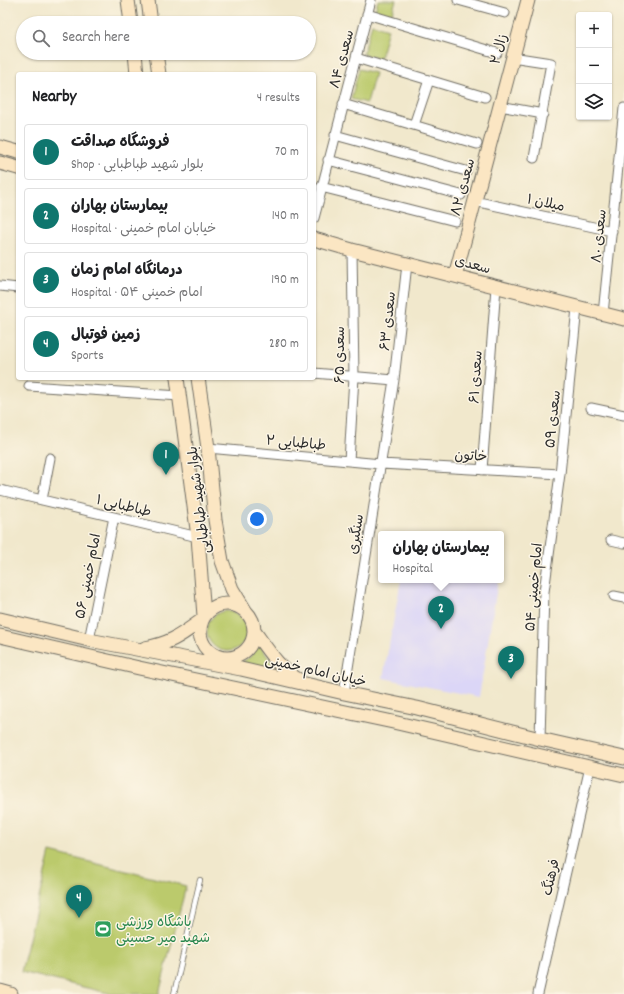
<!DOCTYPE html>
<html lang="en">
<head>
<meta charset="utf-8">
<style>
	body { margin:0; font-family:Dekko,"Playpen Sans Arabic",sans-serif; background:#f2f2f2; color:#202124 }
	.controls { position:absolute; right:12px; top:12px; display:grid; overflow:hidden; border-radius:4px; box-shadow:0 1px 3px #0004 }
	.controls button { width:36px; height:36px; display:grid; place-items:center; padding:0; border:0; border-bottom:1px solid #e0e0e0; background:#fff; color:#202124; font:20px sans-serif }
	.you { position:absolute; left:257px; top:519px; width:14px; height:14px; margin:-10px; border:3px solid #fff; border-radius:50%; background:#1a73e8; box-shadow:0 0 0 6px #1a73e833 }
	.badge { display:grid; place-items:center; width:26px; height:26px; border-radius:50%; background:#0f766e; color:#fff; font-size:13px; font-weight:700 }
	.pin { position:absolute; translate:-50% -33px; filter:drop-shadow(0 1px 2px #0008) }
	.pin::after { content:''; position:absolute; top:21px; width:14px; height:12px; background:inherit; clip-path:polygon(0 0,100% 0,50% 100%) }
	.popup { position:absolute; left:378px; top:531px; width:126px; height:52px; box-sizing:border-box; display:grid; place-content:center; border-radius:4px; background:#fff; filter:drop-shadow(0 1px 3px #0005); font-size:13px; white-space:nowrap; color:#757577 }
	.popup b { font-size:15px; color:#202124 }
	.popup::after { content:''; position:absolute; left:50%; top:100%; margin-left:-8px; border:8px solid transparent; border-top-color:#fff }
	.list { margin:0; padding:0; list-style:none }
	h2 { display:flex; justify-content:space-between; align-items:center; height:52px; margin:0; padding:0 16px; font-size:17px }
	h2 small { font-size:13px; font-weight:400; color:#757577 }
	.list li { display:grid; grid-template-columns:26px 1fr auto; gap:12px; align-items:center; box-sizing:border-box; height:56px; margin:0 8px 8px; padding:0 8px; border:1px solid #e0e0e0; border-radius:4px }
	.list b { display:block; font-size:15px; white-space:nowrap }
	.list p { margin:0; font-size:13px; white-space:nowrap; color:#757577 }
	.list em { font-size:13px; font-style:normal; color:#757577 }
	.icon { flex:none; width:22px; height:22px; fill:none; stroke:currentColor; stroke-width:2; stroke-linecap:round; stroke-linejoin:round }
	.map { position:relative; flex:none; width:624px; height:994px; overflow:hidden }
	.search { position:absolute; background:#fff; box-shadow:0 1px 3px #0004; left:16px; top:16px; width:300px; height:44px; display:flex; align-items:center; gap:10px; box-sizing:border-box; padding:0 14px; border-radius:22px; color:#757577; font-size:15px }
	.panel { position:absolute; background:#fff; box-shadow:0 1px 3px #0004; left:16px; top:72px; width:300px; height:308px; border-radius:4px }
	.map>svg:first-child { display:block }
</style>
</head>
<body>
<div class="map">
<svg width="624" height="994" viewBox="0 0 624 994">
	<rect width="100%" height="100%" fill="#fcf5e5"/>
	<filter id="ink" filterUnits="userSpaceOnUse"><feTurbulence type="fractalNoise" baseFrequency=".025" numOctaves="2"/><feDisplacementMap in="SourceGraphic" scale="8" xChannelSelector="R" yChannelSelector="G"/><feConvolveMatrix kernelMatrix="1 2 1 2 8 2 1 2 1" color-interpolation-filters="sRGB"/></filter>
	<filter id="wash" filterUnits="userSpaceOnUse"><feTurbulence type="fractalNoise" baseFrequency=".012" numOctaves="4" result="noise"/><feDisplacementMap in="SourceGraphic" scale="16" xChannelSelector="R" yChannelSelector="G"/><feGaussianBlur stdDeviation="0.9" result="paint"/><feColorMatrix in="noise" values="0 0 0 0 0 0 0 0 0 0 0 0 0 0 0 0 0 1.4 0 .05"/><feComposite in="paint" operator="in"/></filter>
	<g filter="url(#wash)">
		<rect width="100%" height="100%" fill="#f1e8cc"/>
		<path fill="#dbd6f7" d="M401 580 498 581 479 697 383 678Z"/>
		<path fill="#bbca6c" stroke="#737a4c" d="M378 0H396L391 16 375 11Z
			M372 24 388 29 380 59 363 54Z
			M359 69 375 73 367 103 351 99Z
			M207 631a20 20 0 1 1 40 0a20 20 0 1 1-40 0Z
			M259 644 279 673 262 671 242 662 251 656Z
			M50 852 186 886 159 994H112L21 972Z"/>
	</g>
	<g filter="url(#ink)">
		<g fill="none" stroke-linecap="round" stroke-linejoin="round">
			<g stroke="#706d63" stroke-width="6">
				<path id="lane" d="M174 994 200 880"/>
			</g>
			<g stroke="#706d63" stroke-width="11">
				<path id="street" d="M458 0 505 13
					M367 14 497 53
					M512 57 551 63 534 158
					M356 58 485 97
					M343 104 477 144
					M500 106 543 114
					M414 125 429 80
					M335 135 466 171
					M328 160 461 195
					M321 187 455 221
					M474 201 612 231
					M314 218 371 0
					M0 286 18 288
					M603 314 624 108
					M314 373 394 380
					M29 386 180 396
					M591 408 624 415
					M208 448 381 464 560 474
					M349 461 354 377 352 250
					M482 470 496 287
					M0 490 198 537
					M42 500 50 458
					M611 540 624 543
					M614 596 624 598
					M89 640 114 517
					M344 693 394 380 407 264
					M540 739 544 592 560 474 577 308
					M538 994 590 767"/>
			</g>
			<g stroke="#706d63" stroke-width="15">
				<path id="secondary" d="M128 0 131 23
					M148 0 151 23
					M135 53 137 74
					M156 53 159 74
					M0 147 18 152
					M0 163 18 168
					M314 239 352 250 624 319
					M455 276 528 0
					M177 378 198 537 204 616
					M198 378 208 448 215 520 222 561 232 589 246 612
					M200 631a27 27 0 1 1 54 0a27 27 0 1 1-54 0Z
					M0 619 89 640 241 669 344 693 417 708 540 739 624 758
					M254 631C267 649 279 669 299 680
					M0 636 139 668 393 722 624 775
					M145 648C172 643 181 635 202 620
					M0 991 11 994"/>
			</g>
			<use href="#lane" stroke="#fff" stroke-width="4.5"/>
			<use href="#street" stroke="#fff" stroke-width="9"/>
			<use href="#secondary" stroke="#fbe6c3" stroke-width="13"/>
		</g>
	</g>
	<defs>
		<g id="stadium-square" transform="scale(0.9)"><rect x="-9" y="-9" width="18" height="18" rx="4" fill="#2e9e5b" stroke="#fcf5e5"/><path d="M0-5a6.5 5 0 1 0 0 10a6.5 5 0 1 0 0-10ZM-3.5-1.8h7v3.6h-7Z" fill="#fff"/></g>
	</defs>
	<g fill-rule="evenodd">
		<use href="#stadium-square" x="103" y="929"/>
	</g>
	<g text-anchor="middle" stroke-width="3" stroke-linejoin="round" paint-order="stroke">
		<g font-size="14" fill="#2b2b2b" stroke="#fcf5e5">
			<text transform="translate(498 49) rotate(-75)" y="5">زال ۲</text>
			<text transform="translate(341 59) rotate(-75)" y="5">سعدی ۸۴</text>
			<text transform="translate(462 187) rotate(-75)" y="5">سعدی ۸۲</text>
			<text transform="translate(546 202) rotate(12)" y="5">میلان ۱</text>
			<text transform="translate(598 236) rotate(-84)" y="5">سعدی ۸۰</text>
			<text transform="translate(473 264) rotate(15)" y="5">سعدی</text>
			<text transform="translate(387 321) rotate(-84)" y="5">سعدی ۶۳</text>
			<text transform="translate(339 355) rotate(-90)" y="5">سعدی ۶۵</text>
			<text transform="translate(475 377) rotate(-86)" y="5">سعدی ۶۱</text>
			<text transform="translate(552 419) rotate(-84)" y="5">سعدی ۵۹</text>
			<text transform="translate(296 442) rotate(5)" y="5">طباطبایی ۲</text>
			<text transform="translate(471 455) rotate(3)" y="5">خاتون</text>
			<text transform="translate(198 500) rotate(-97)" y="5">بلوار شهید طباطبایی</text>
			<text transform="translate(124 505) rotate(13)" y="5">طباطبایی ۱</text>
			<text transform="translate(355 534) rotate(-81)" y="5">سنگبری</text>
			<text transform="translate(87 576) rotate(-79)" y="5">امام خمینی ۵۶</text>
			<text transform="translate(533 587) rotate(-85)" y="5">امام خمینی ۵۴</text>
			<text transform="translate(316 670) rotate(13)" y="5">خیابان امام خمینی</text>
			<text transform="translate(550 877) rotate(-77)" y="5">فرهنگ</text>
		</g>
		<g font-size="14" fill="#27864d" stroke="#fcf5e5" text-anchor="start">
			<text x="116" y="926">باشگاه ورزشی<tspan x="116" dy="16">شهید میر حسینی</tspan></text>
		</g>
	</g>
</svg>
<div class="controls">
<button>+</button>
<button>−</button>
<button><svg class="icon" aria-label="layers" viewBox="0 0 24 24"><path d="M12 4l9 5-9 5-9-5zM3 14l9 5 9-5"/></svg></button>
</div>
<div class="you"></div>
<div class="pin badge" style="left:166px;top:475px">1</div>
<div class="pin badge" style="left:441px;top:629px">2</div>
<div class="popup"><b>بیمارستان بهاران</b>Hospital</div>
<div class="pin badge" style="left:511px;top:679px">3</div>
<div class="pin badge" style="left:79px;top:918px">4</div>
<div class="search"><svg class="icon" aria-label="search" viewBox="0 0 24 24"><circle cx="10" cy="10" r="6"/><path d="M15 15l6 6"/></svg>Search here</div>
<section class="panel">
<h2>Nearby<small>4 results</small></h2>
<ul class="list">
<li><span class="badge">1</span><div><b>فروشگاه صداقت</b><p>Shop · بلوار شهید طباطبایی</p></div><em>70 m</em></li>
<li><span class="badge">2</span><div><b>بیمارستان بهاران</b><p>Hospital · خیابان امام خمینی</p></div><em>140 m</em></li>
<li><span class="badge">3</span><div><b>درمانگاه امام زمان</b><p>Hospital · امام خمینی ۵۴</p></div><em>190 m</em></li>
<li><span class="badge">4</span><div><b>زمین فوتبال</b><p>Sports</p></div><em>280 m</em></li>
</ul>
</section>
</div>
</body>
</html>
